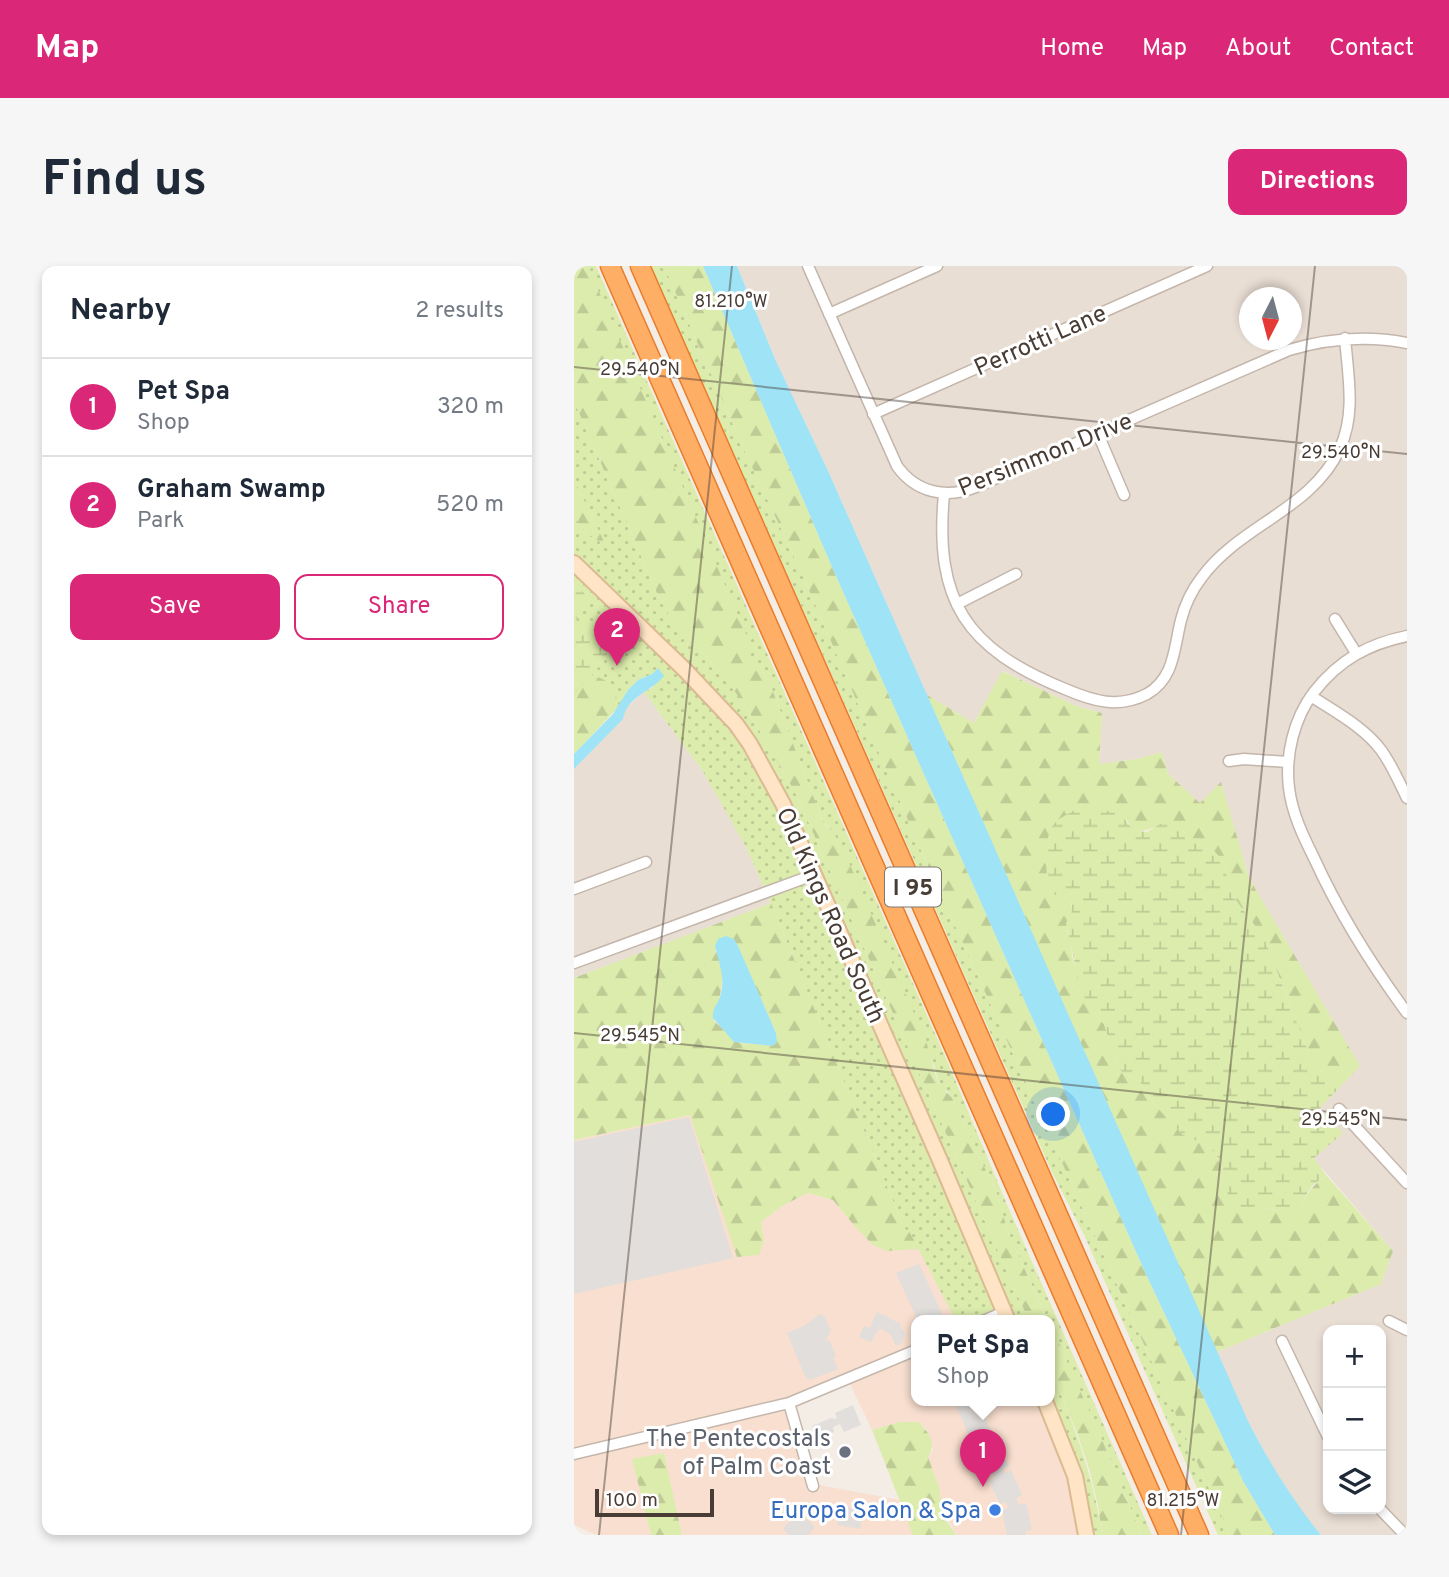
<!DOCTYPE html>
<html lang="en">
<head>
<meta charset="utf-8">
<style>
	body { margin:0; font-family:Overpass,sans-serif; background:#f6f6f7; color:#1f2937 }
	.controls { position:absolute; right:21px; bottom:21px; display:grid; overflow:hidden; border-radius:14px; box-shadow:0 4px 10px #0003 }
	.controls button { width:63px; height:63px; display:grid; place-items:center; padding:0; border:0; border-bottom:2px solid #e0e1e3; background:#fff; color:#1f2937; font:35px sans-serif }
	.compass { position:absolute; left:665px; top:21px; width:63px; height:63px; border-radius:50%; background:#fff; box-shadow:0 4px 10px #0003; rotate:186deg }
	.scale { position:absolute; left:21px; bottom:18px; width:119px; box-sizing:border-box; padding-left:7px; border:4px solid #483c35; border-top:0; font-size:19px; line-height:24px; white-space:nowrap; color:#483c35; -webkit-text-stroke:5px #fff; paint-order:stroke }
	.you { position:absolute; left:480px; top:849px; width:24px; height:24px; margin:-18px; border:5px solid #fff; border-radius:50%; background:#1a73e8; box-shadow:0 0 0 10px #1a73e833 }
	.badge { display:grid; place-items:center; width:46px; height:46px; border-radius:50%; background:#db2777; color:#fff; font-size:23px; font-weight:700 }
	.pin { position:absolute; translate:-50% -58px; filter:drop-shadow(0 2px 4px #0008) }
	.pin::after { content:''; position:absolute; top:37px; width:24px; height:21px; background:inherit; clip-path:polygon(0 0,100% 0,50% 100%) }
	.popup { position:absolute; left:337px; top:1049px; width:144px; height:91px; box-sizing:border-box; display:grid; place-content:center; border-radius:14px; background:#fff; filter:drop-shadow(0 2px 5px #0005); font-size:23px; white-space:nowrap; color:#747a83 }
	.popup b { font-size:26px; color:#1f2937 }
	.popup::after { content:''; position:absolute; left:50%; top:100%; margin-left:-14px; border:14px solid transparent; border-top-color:#fff }
	.list { margin:0; padding:0; list-style:none }
	h2 { display:flex; justify-content:space-between; align-items:center; height:91px; margin:0; padding:0 28px; font-size:30px }
	h2 small { font-size:23px; font-weight:400; color:#747a83 }
	.list li { display:grid; grid-template-columns:46px 1fr auto; gap:21px; align-items:center; box-sizing:border-box; height:98px; padding:0 28px; border-top:2px solid #e0e1e3 }
	.list b { display:block; font-size:26px; white-space:nowrap }
	.list p { margin:0; font-size:23px; white-space:nowrap; color:#747a83 }
	.list em { font-size:23px; font-style:normal; color:#747a83 }
	.actions { display:flex; gap:14px; padding:21px 28px }
	.actions a { flex:1; padding:16px 0; border:2px solid #db2777; border-radius:14px; text-align:center; font-size:24px; color:#db2777 }
	.actions .main { background:#db2777; color:#fff }
	.icon { flex:none; width:38px; height:38px; fill:none; stroke:currentColor; stroke-width:2; stroke-linecap:round; stroke-linejoin:round }
	.map { position:relative; flex:none; width:833px; height:1269px; overflow:hidden; border-radius:14px }
	header { display:flex; align-items:center; gap:42px; box-sizing:border-box; height:98px; padding:0 35px; background:#db2777; color:#fff }
	header strong { font-size:33px }
	nav { display:flex; gap:38px; margin-inline-start:auto; font-size:24px }
	.intro { display:flex; align-items:center; justify-content:space-between; box-sizing:border-box; height:168px; padding:0 42px }
	h1 { margin:0; font-size:49px }
	.button { padding:18px 32px; border-radius:14px; background:#db2777; color:#fff; font-size:24px; font-weight:700 }
	main { display:flex; gap:42px; padding:0 42px }
	aside { flex:1; background:#fff; border-radius:14px; box-shadow:0 4px 10px #0003 }
	.map>svg:first-child { display:block }
</style>
</head>
<body>
<header>
<strong>Map</strong>
<nav><a>Home</a><a>Map</a><a>About</a><a>Contact</a></nav>
</header>
<div class="intro"><h1>Find us</h1><a class="button">Directions</a></div>
<main>
<aside>
<h2>Nearby<small>2 results</small></h2>
<ul class="list">
<li><span class="badge">1</span><div><b>Pet Spa</b><p>Shop</p></div><em>320 m</em></li>
<li><span class="badge">2</span><div><b>Graham Swamp</b><p>Park</p></div><em>520 m</em></li>
</ul>
<div class="actions"><a class="main">Save</a><a>Share</a></div>
</aside>
<div class="map">
<svg width="833" height="1269" viewBox="0 0 833 1269">
	<defs>
		<pattern id="grass-dots" width="8" height="8" patternUnits="userSpaceOnUse" patternTransform="scale(1.75)"><rect width="8" height="8" fill="#dcecac"/><path d="M2 2h.1M6 6h.1" fill="none" stroke="#becb95" stroke-width="1.8" stroke-linecap="round"/></pattern>
		<pattern id="forest-firs" width="22" height="20" patternUnits="userSpaceOnUse" patternTransform="scale(1.75)"><rect width="22" height="20" fill="#dcecac"/><path d="M5 1l3.5 6h-7zM16 11l3.5 6h-7z" fill="#becb95"/></pattern>
		<pattern id="wetland-marsh" width="20" height="14" patternUnits="userSpaceOnUse" patternTransform="scale(1.75)"><rect width="20" height="14" fill="#dcecac"/><path d="M1 5h8M5 5V1M11 12h8M15 12V8" fill="none" stroke="#becb95"/></pattern>
	</defs>
	<rect width="100%" height="100%" fill="#f4ede6"/>
	<path fill="#e9ded4" fill-rule="evenodd" d="M163 0H833V1269H747L721 1237 693 1191 674 1155 643 1086 807 1018 819 985 739 892 745 842 786 800 675 612 647 517 626 537 594 508 588 486 564 493 525 498 528 447 502 440 429 405 400 457 353 429 255 207 201 93ZM676 32H718V74H676ZM754 1064H807V1243H754Z
		M70 426 128 504 147 534 171 579 197 637 0 712V503L48 453 51 442Z"/>
	<path fill="#f8dfcf" d="M116 849 170 989 190 974 187 956 208 940 234 927 259 934 283 963 313 985 345 983 382 1055H342V1135H466L491 1195 507 1269H382L367 1241 365 1221 354 1191 359 1184 353 1164 345 1156H326L298 1164 275 1116 220 1140 245 1219 326 1234 339 1269H108L90 1187 59 1194 77 1269H23L0 1259V874Z"/>
	<path fill="url(#grass-dots)" d="M14 0H22L374 797 434 941 578 1269H568L529 1176 434 966 423 928 378 832 374 826 366 821 360 799 255 561 249 556 193 410 174 392Z
		M77 0H90L171 186 225 301 346 582 656 1269H644L510 969 478 906Z
		M0 135 83 327 96 350 148 408 172 441 222 528 455 1055H442L221 552 139 424 0 290V252L13 267 31 279 0 213Z
		M0 305 100 400 168 475 195 520 366 904 392 975 426 1052 421 1055H382L336 967 330 962 197 637 171 579 128 504 70 426 78 422 84 402 78 408 64 414 54 424 44 441 0 488Z
		M476 1102C499 1157 520 1210 528 1269H518L476 1131Z"/>
	<path fill="url(#forest-firs)" fill-rule="evenodd" d="M0 0H14L172 368 174 392 193 410 249 556 259 566 270 585 352 775 364 817 378 832 423 928 434 966 474 1055H455L222 528 172 441 148 408 96 350 83 327 0 135Z
		M90 0H129L258 301 571 1006 669 1215 701 1269H656L346 582 225 301 171 186Z
		M0 213 32 280 13 267 0 252Z
		M428 405 502 440 528 447 525 498 564 493 588 486 594 508 626 537 647 516 675 612 786 800 765 822 739 798 690 672 658 629 649 595 639 584 627 581 614 572 608 563C600 562 587 559 579 562 566 566 561 568 552 553L480 629 496 634 499 647 493 665 497 675 498 690 518 745 530 758 544 802 550 808 566 816 581 839 608 868 635 881 642 888 646 896 648 918C674 933 696 954 727 941 733 926 740 919 752 909L819 985 807 1018 643 1086 353 429 400 457Z
		M17 409C36 414 42 421 44 441L0 488V427Z
		M197 637 330 962 336 967 345 983 313 985 299 979 283 963 259 934 234 927 208 940 187 956 190 974 185 989 163 991 116 849 0 874V712ZM160 673 202 767 203 776 199 779 165 777 140 755C145 731 155 707 141 684Z
		M476 1057 529 1176 568 1269H528L524 1240 515 1202 503 1167 476 1102Z
		M326 1156H345C355 1167 363 1177 354 1191L365 1221 369 1249 382 1269H339L298 1164Z
		M90 1187 108 1269H77L58 1193Z"/>
	<path fill="url(#wetland-marsh)" d="M0 316 15 333 3 351 2 359H25C55 379 14 412 0 427Z
		M504 542 545 546 556 560 565 565 573 566 588 557 598 558 608 563 614 572 627 581 639 584 649 595 658 629 690 672 739 798 765 822 745 843 769 867 740 892 752 909 738 920 732 929 727 941 721 945 713 947 687 941 670 942 660 938 648 918 646 896 642 888 635 881 608 868 581 839 566 816 550 808 544 802 530 758 518 745 507 725 492 657C498 648 500 644 496 634 491 632 483 631 480 628 469 620 471 573 477 562 482 553 496 547 504 542Z"/>
	<path fill="#e2dedb" d="M115 851 159 992 0 1028V876Z
		M345 998 370 1052 363 1055H344L322 1007Z
		M303 1046 327 1058 326 1061 331 1067 327 1078 322 1080 317 1069 308 1063 304 1064 297 1076 285 1071 290 1060 296 1062Z
		M246 1048 251 1051 257 1065 251 1075 255 1074 262 1090 259 1092 264 1103 236 1114 231 1110 213 1067 230 1060Z
		M380 1135H404L407 1141 402 1143 403 1146 408 1144 420 1172 415 1175 417 1178 424 1176 435 1200 429 1203 430 1207 437 1204 448 1229 442 1232 444 1239 452 1237 458 1264 451 1265 452 1269H433L428 1244 434 1242 432 1236 426 1238 415 1215 421 1212 419 1208 413 1210 402 1186 408 1183 406 1178 400 1181Z
		M279 1139 287 1159 270 1166 266 1158 259 1161 260 1166 243 1173 238 1160 257 1152 263 1153 261 1147Z
		M267 1240 289 1244 286 1263 263 1259Z
		M224 1245 241 1261 234 1269H215L209 1263Z"/>
	<path fill="#9ee3f6" d="M129 0H163L201 93 255 207 674 1155C695 1196 718 1234 747 1269H701L669 1215 571 1006 258 301Z
		M84 402 90 410C77 426 53 430 49 453L0 503V488L39 448 54 424 64 414 78 408Z
		M152 670 160 673 164 680 202 767 203 776 199 780 160 776 139 752C138 743 143 739 146 731 152 712 145 698 141 680L144 673Z"/>
	<g fill="none" stroke-linecap="round" stroke-linejoin="round">
		<g stroke="#c4b6ab" stroke-width="13">
			<path id="street" d="M234 0 323 200C342 227 373 233 402 221L715 84C755 72 792 69 833 77
				M255 48 363 0
				M299 148 633 0
				M524 168 550 229
				M370 228C360 335 392 383 491 423 519 435 544 443 573 428 601 412 600 381 607 354 611 338 618 324 628 311 666 259 739 243 766 182 782 148 774 109 771 72
				M383 338 442 308
				M761 353 782 387
				M833 370C794 378 765 394 740 426 720 452 711 489 715 522 718 547 729 570 740 592 765 647 797 698 833 747
				M737 430C761 446 790 461 807 484 818 499 825 516 833 532
				M655 495 670 493 714 496
				M0 623 72 596
				M0 697 239 609
				M765 843 833 917
				M409 1055 430 1046
				M815 1055 833 1064
				M708 1075 754 1171
				M215 1137 239 1220
				M0 1188 215 1137 342 1084
				M806 1243 831 1269"/>
		</g>
		<g stroke="#dbba94" stroke-width="18">
			<path id="secondary" d="M0 297 111 404 162 458 176 478 209 538 365 892 434 1055
				M471 1135 501 1210 512 1269"/>
		</g>
		<g stroke="#e97d2b" stroke-width="21">
			<path id="highway" d="M36 0 595 1269
				M66 0 625 1269"/>
		</g>
		<use href="#street" stroke="#fff" stroke-width="10"/>
		<use href="#secondary" stroke="#ffe5c5" stroke-width="14"/>
		<use href="#highway" stroke="#ffae66" stroke-width="18"/>
	</g>
	<path fill="none" stroke="#483c35" stroke-width="2" stroke-opacity="0.45" d="M0 101 833 188M0 767 833 854M25 1269 158 0M607 1269 741 0"/>
	<circle fill="#6b7280" stroke="#fff" stroke-width="2.5" cx="271" cy="1186" r="7"/>
	<circle fill="#3f7fe0" stroke="#fff" stroke-width="2.5" cx="421" cy="1244" r="7"/>
	<g text-anchor="middle" stroke-width="6" stroke-linejoin="round" paint-order="stroke">
		<rect fill="#fff" stroke="#7f7672" stroke-width="2" x="311" y="601.5" width="56" height="39" rx="5"/>
		<g font-size="23" font-weight="bold" fill="#483c35">
			<text x="339" y="629">I 95</text>
		</g>
		<g font-size="24" fill="#483c35" stroke="#fff">
			<text transform="translate(466 74) rotate(-24)" y="8">Perrotti Lane</text>
			<text transform="translate(471 188) rotate(-22)" y="8">Persimmon Drive</text>
			<text transform="translate(257 649) rotate(66)" y="8">Old Kings Road South</text>
		</g>
		<g font-size="24" fill="#5b616d" stroke="#fff" text-anchor="end">
			<text x="257" y="1180">The Pentecostals<tspan x="257" dy="28">of Palm Coast</tspan></text>
		</g>
		<g font-size="24" fill="#366cbe" stroke="#fff" text-anchor="end">
			<text x="407" y="1252">Europa Salon &amp; Spa</text>
		</g>
	</g>
	<g font-size="18" text-anchor="middle" fill="#483c35" stroke="#fff" stroke-width="6" stroke-linejoin="round" paint-order="stroke">
		<text x="157" y="41">81.210°W</text>
		<text x="66" y="109">29.540°N</text>
		<text x="767" y="192">29.540°N</text>
		<text x="66" y="775">29.545°N</text>
		<text x="767" y="859">29.545°N</text>
		<text x="609" y="1240">81.215°W</text>
	</g>
</svg>
<div class="controls">
<button>+</button>
<button>−</button>
<button><svg class="icon" aria-label="layers" viewBox="0 0 24 24"><path d="M12 4l9 5-9 5-9-5zM3 14l9 5 9-5"/></svg></button>
</div>
<svg class="compass" viewBox="-18 -18 36 36"><path d="M0-13l5 13h-10z" fill="#e53935"/><path d="M0 13l5-13h-10z" fill="#747a83"/></svg>
<div class="scale">100 m</div>
<div class="you"></div>
<div class="pin badge" style="left:409px;top:1221px">1</div>
<div class="popup"><b>Pet Spa</b>Shop</div>
<div class="pin badge" style="left:43px;top:400px">2</div>
</div>
</main>
</body>
</html>
